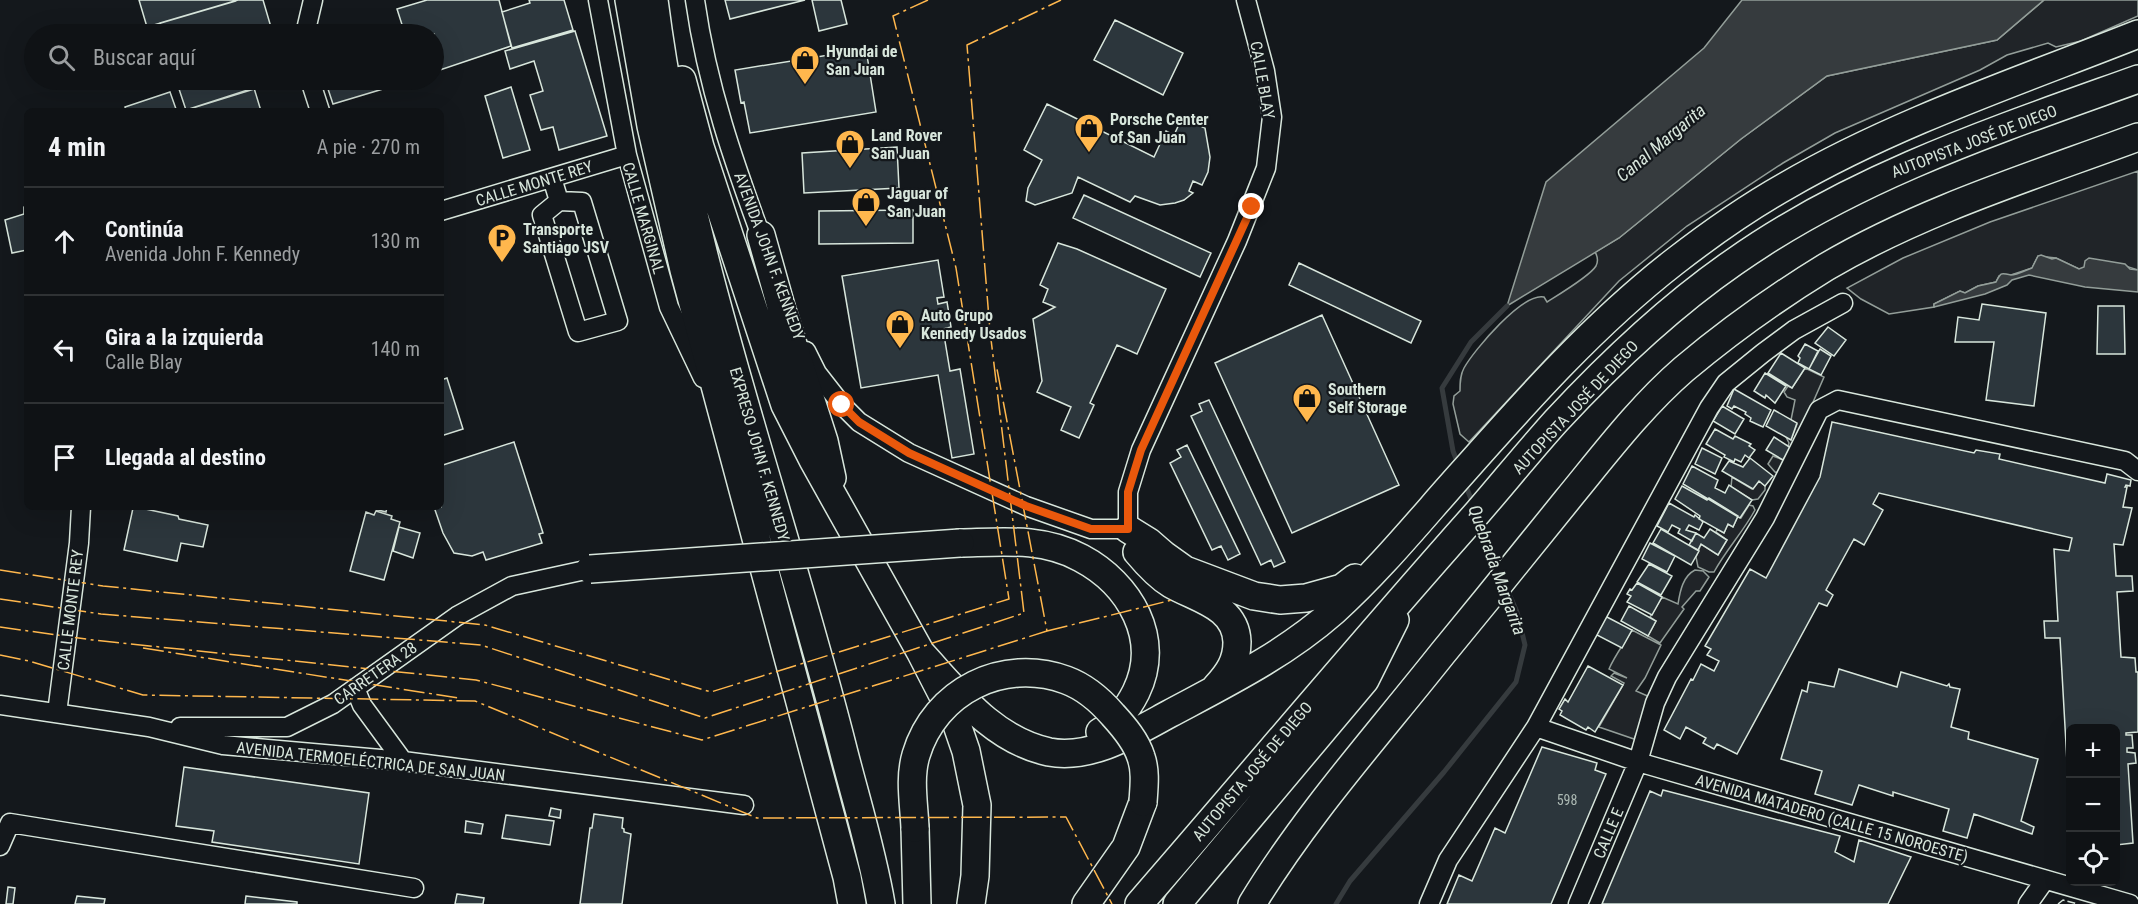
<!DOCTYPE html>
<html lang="es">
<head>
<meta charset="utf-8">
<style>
	body { margin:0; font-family:"Roboto Condensed",sans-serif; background:#181b1e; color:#f1f3f6 }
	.controls { position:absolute; right:18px; bottom:18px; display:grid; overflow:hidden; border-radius:9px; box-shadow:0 6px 24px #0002 }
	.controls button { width:54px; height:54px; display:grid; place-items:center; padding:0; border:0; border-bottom:2px solid #2f3234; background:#0f1215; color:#f1f3f6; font:30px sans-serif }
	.stop { position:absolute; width:18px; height:18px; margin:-14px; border:4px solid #ea580c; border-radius:50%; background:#fff }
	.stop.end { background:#ea580c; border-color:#fff; box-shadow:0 2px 6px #0008 }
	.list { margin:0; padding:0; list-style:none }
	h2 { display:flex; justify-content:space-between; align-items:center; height:78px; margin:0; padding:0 24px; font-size:26px }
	h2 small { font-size:20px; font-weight:400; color:#9b9ea0 }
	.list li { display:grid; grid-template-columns:39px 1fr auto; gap:18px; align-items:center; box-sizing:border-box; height:108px; padding:0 24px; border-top:2px solid #2f3234 }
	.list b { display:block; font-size:22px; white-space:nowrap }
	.list p { margin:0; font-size:20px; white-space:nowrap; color:#9b9ea0 }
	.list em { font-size:20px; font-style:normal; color:#9b9ea0 }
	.icon { flex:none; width:33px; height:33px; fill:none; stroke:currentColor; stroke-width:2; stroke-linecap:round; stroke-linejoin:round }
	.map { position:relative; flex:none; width:2138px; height:904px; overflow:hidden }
	.search { position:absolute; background:#0f1215; box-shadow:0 6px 24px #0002; left:24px; top:24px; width:420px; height:66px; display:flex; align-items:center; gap:15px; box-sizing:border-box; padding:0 21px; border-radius:33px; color:#9b9ea0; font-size:22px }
	.panel { position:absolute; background:#0f1215; box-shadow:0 6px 24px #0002; left:24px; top:108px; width:420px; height:402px; border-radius:9px }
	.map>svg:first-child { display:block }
</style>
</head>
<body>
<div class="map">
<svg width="2138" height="904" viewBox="0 0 2138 904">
	<rect width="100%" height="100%" fill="#14181c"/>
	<path fill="#202428" stroke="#939e99" stroke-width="1.5" d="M2044 0H2138V16L2081 41 2056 47 2048 43 2007 55 1980 70 1835 133 1783 163 1687 226 1619 281 1469 442 1460 434 1453 404 1454 396 1460 391C1460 383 1460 375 1464 368 1474 350 1523 292 1544 297L1547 302C1558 295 1590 276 1596 266 1598 262 1598 257 1595 252L1619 238 1741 139 1827 76 1997 40Z
		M2138 171V270L2116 263 2079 269 2056 258 2038 256 2032 268 2011 275 1999 276 1996 282 1978 286 1965 293 1960 291 1934 304V307L1889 314 1861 299 1847 288 1903 258 1990 222Z
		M1805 368 1824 377 1789 457 1779 473 1775 472 1768 464 1773 456 1783 460 1791 448 1788 446 1789 443 1786 437 1791 440 1797 424 1791 420 1795 400 1787 397 1784 392 1788 386 1792 388Z
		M1732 477 1752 489 1759 481 1765 486V490L1758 499 1752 500 1731 487Z
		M1749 505 1753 506 1755 510C1743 532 1726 550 1714 572H1709L1698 567 1696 557 1701 544 1718 555 1727 540 1716 532 1717 529 1724 533 1728 524 1733 527 1738 516 1741 518Z
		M1695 570 1703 571 1709 577 1700 591H1696L1682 607 1684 609 1660 643 1648 636 1656 621 1650 617 1662 597 1678 604C1680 591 1683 576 1695 570Z
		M1632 630 1661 645 1645 678 1636 691 1652 698 1634 739 1599 727 1624 683 1611 676 1614 673 1627 678 1609 669C1615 655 1624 644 1632 630Z"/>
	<path fill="#363b3e" stroke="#939e99" stroke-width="1.5" d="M1742 0H2044L1997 40 1827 76 1741 139 1619 238 1507 306 1546 182 1704 48Z
		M2041 255 2052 259 2056 258 2079 269 2084 267 2085 261 2089 258 2125 264 2130 269 2138 270V292L2085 287 2029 275 2012 280 2007 285 1985 294 1934 307V304L1960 291 1965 293 1978 286 1996 282C2002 270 2002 274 2011 275 2017 275 2026 270 2032 268L2038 256Z"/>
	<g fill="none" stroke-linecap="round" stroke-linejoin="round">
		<path stroke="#363b3e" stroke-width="5" d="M1458 464 1453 451 1442 388 1471 342 1507 306
			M1465 484 1474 506
			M1481 523 1500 570
			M1336 904 1350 881 1444 772 1516 682 1525 645 1517 612 1506 587"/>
	</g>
	<path fill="#2c363c" stroke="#d8e6dc" stroke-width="1.5" d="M139 0H236V1L147 27Z
		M238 0H263L273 34H164L160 23Z
		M427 0H499L511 46 434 72V34H405L397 9Z
		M529 0H564L573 30 512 48 502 12 530 3Z
		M725 0H805L730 19Z
		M812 0H841L847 24 819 31Z
		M1115 20 1183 53 1163 95 1094 60Z
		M575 31 607 136 559 150 553 127 541 130 530 95 543 91 534 61 510 69 505 51Z
		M866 49 876 112 750 133 744 102 741 103 735 70Z
		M176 80H284L186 110Z
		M325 80H413L333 104Z
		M511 87 530 150 503 158 485 96Z
		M254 88 261 111H182L186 110Z
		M170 92 176 109 169 111H126L125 107Z
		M1047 104 1154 157 1166 131 1174 135 1182 118 1205 128 1210 157 1208 172 1202 185 1193 181 1189 191 1193 193 1184 200 1175 203 1160 205 1135 196 1130 202 1078 177 1072 193 1035 205 1026 201 1028 188 1042 160 1024 150Z
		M897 147 899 188 804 193 802 153Z
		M1084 195 1211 253 1200 277 1073 218Z
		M27 206V250L12 253 5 220 24 214V207Z
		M913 210V243L819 244V211Z
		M1058 243 1077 249 1166 289 1137 354 1117 345 1090 403 1094 405 1079 438 1061 430 1071 407 1037 392 1042 381 1033 319 1055 307 1043 302 1048 289 1040 285Z
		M938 260 944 297 937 298 938 304 947 302 951 327 943 329 950 371 960 369 974 454 952 458 938 375 861 388 842 276Z
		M1299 263 1421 321 1411 343 1289 285Z
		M1982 304 2046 313 2034 406 1986 400 1994 342H1955L1958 317 1979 320Z
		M2098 306H2124L2125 354H2097Z
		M1322 315 1399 485 1292 533 1215 363Z
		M1828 327 1846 340 1834 356 1815 343Z
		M1805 344 1818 351 1809 369 1798 363 1800 358 1798 356Z
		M1820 349 1831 356 1821 375 1809 369Z
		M1781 353 1805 368 1792 388 1768 373Z
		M1765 373 1786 386 1775 403 1766 395 1765 398 1754 391Z
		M447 378 463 429 441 436V380Z
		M1734 389 1771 410 1763 427 1750 421 1751 418 1745 414 1746 412 1734 406 1732 409 1727 406Z
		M1209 400 1285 562 1274 567 1271 560 1261 565 1191 416 1202 411 1199 404Z
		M1722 406 1744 419 1735 434 1713 421Z
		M1774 410 1797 423 1791 440 1766 426Z
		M1832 422 1974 453 1976 450 2000 454 1999 459 2105 483 2107 474 2131 480 2130 486 2126 485 2125 487H2127L2123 507 2132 508 2123 545 2114 544 2116 576H2132L2133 591 2117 592 2121 657 2135 658 2136 672H2138V732L2126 733V735H2132L2133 748H2127V752L2135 753 2136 763 2128 764 2133 843 2116 845V728H2070V815L2060 638H2045L2044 621H2058L2054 549 2069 551 2072 538 1879 493 1873 504 1883 510 1864 545 1854 539 1826 590 1833 595 1827 606 1819 603 1737 754 1717 744 1714 749 1703 743 1706 738 1686 727 1680 739 1664 730 1691 679 1693 680 1701 664 1714 671 1719 661 1707 655 1711 649 1705 646 1750 569 1766 578 1820 477Z
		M1715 429 1733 439 1735 436 1751 444 1749 446 1755 450 1749 458 1745 455 1741 462 1735 459 1734 462 1724 457 1725 455 1706 444Z
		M1774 437 1791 448 1783 460 1766 450Z
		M514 442 543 533 539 534 542 543 486 560 483 552 472 556 454 553 443 533 434 507H441V458L443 465Z
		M1187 445 1240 554 1228 560 1221 546 1212 550 1170 463 1181 457 1177 450Z
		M1702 448 1722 458 1715 474 1695 464Z
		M1750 458 1773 476 1765 486 1759 481 1753 489 1722 471 1729 461 1743 467Z
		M1692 466 1718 480 1715 488 1725 493 1729 485 1752 500 1740 518 1683 484Z
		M1682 486 1707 500 1709 498 1738 516 1733 527 1728 524 1724 533 1699 519 1700 516 1675 499Z
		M1669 503 1694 517 1695 515 1703 522 1699 530 1689 525 1686 530 1696 533 1692 541 1678 533 1680 529 1672 525 1668 532 1657 526Z
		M136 507 178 516 179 519 208 525 203 547 181 543 177 561 124 550 133 508Z
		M367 507H387L386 512Z
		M376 511 392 516 391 519 400 522 384 580 350 571 366 512 374 515Z
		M399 527 420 533 413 558 393 551Z
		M1661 529 1699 551 1691 565 1653 543Z
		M1710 529 1727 540 1718 555 1701 544 1698 550 1689 545 1696 533 1704 538Z
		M1650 543 1675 556 1667 572 1642 559Z
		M1649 564 1672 576 1661 595 1637 582Z
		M1637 583 1662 597 1652 615 1627 602 1631 596 1627 594 1630 589 1632 590Z
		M1629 606 1656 621 1648 636 1621 621Z
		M1605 616 1632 630 1622 648 1595 634Z
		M1588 666 1623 685 1595 732 1588 727 1586 730 1560 715 1562 711 1559 709 1565 699 1568 702Z
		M1839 669 1897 687 1901 672 1947 686 1949 684 1950 687 1960 689 1951 727 1969 732 1968 739 2038 759 2021 821 2034 827 2032 834 1974 814 1967 838 1943 831 1949 809 1893 792V796L1859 785 1852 805 1815 794 1822 771 1781 759 1802 690 1807 692 1809 682 1834 687Z
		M1542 747 1597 763 1595 770 1606 774 1551 904H1447L1459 875 1472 881 1495 828 1505 833Z
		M184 767 369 793 359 864 212 842 214 831 176 826Z
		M1663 790 1840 836 1835 852 1854 862 1859 840 1911 857 1888 904H1602L1650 791 1661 796Z
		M551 808 561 810 560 818 549 816Z
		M594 814 623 818 622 828 624 829V832L631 834 622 904H580L590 828H592Z
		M506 815 554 821 550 845 502 838Z
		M466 821 483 824 481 834 465 832Z
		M8 887 15 888 13 904H6Z
		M457 894 484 898 483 904H455Z
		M77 896 105 899 104 904H75Z
		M246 896 297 902V904H245Z"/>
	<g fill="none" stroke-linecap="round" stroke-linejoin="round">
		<g stroke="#d8e6dc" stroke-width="21">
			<path id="minor" d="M598 0 627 155 669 307 703 378
				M695 0C707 86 734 163 764 244
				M305 34 313 0
				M310 80 320 111
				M552 178 559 201 542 215 578 332 618 321 582 202 559 201
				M441 211 627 155
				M806 351 817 373 842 405 859 422 909 453 1026 506 1091 529H1128V492L1141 450 1237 241 1266 168 1272 117 1265 71 1246 0
				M355 688 362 705 403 761
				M0 705 149 727 223 745 403 761 744 805
				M57 713 79 543 81 507
				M180 727H287L333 704 457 616 512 586 590 569
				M1536 727 1638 762 2130 904
				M0 846 10 823 414 888
				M1429 904 1448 860 1536 727 1709 408 1726 383 1763 353 1794 330 1843 303
				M1578 904 1638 762 1655 703 1667 677 1765 518 1819 410 1838 400 2125 461 2138 471
				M2028 904 2045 880"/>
		</g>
		<g stroke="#d8e6dc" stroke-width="30">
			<path id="highway" d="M629 0 651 126 684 270 847 877 852 904
				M654 0C686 255 779 497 842 745 855 797 872 850 881 904
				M682 80 700 147 785 405 813 460 921 653 955 719 966 751 977 805 975 876 971 904
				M761 235 782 310 824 441 832 478
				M1128 529 1149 542 1164 555 1185 570 1254 596 1280 600 1306 598 1342 588 1355 578
				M960 543C1002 542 1042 537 1081 558 1130 584 1162 639 1136 692 1128 708 1117 723 1100 732
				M1137 552C1147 564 1158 576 1171 584 1197 599 1236 606 1237 642 1237 661 1229 673 1216 687
				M921 653C958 693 993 740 1049 752 1091 760 1134 733 1169 714 1227 683 1284 655 1334 611 1375 574 1411 531 1447 490 1518 410 1589 328 1674 262 1710 234 1747 208 1786 186 1894 123 2022 80 2138 34
				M915 828 917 904
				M1086 904 1126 847 1143 802
				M1139 904C1252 774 1363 641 1478 512 1504 482 1529 451 1556 421 1610 363 1669 307 1734 262 1856 176 1999 129 2138 79
				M1177 904 1365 680 1395 620
				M1252 904C1306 815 1377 736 1442 654 1484 603 1526 551 1567 500 1604 455 1640 407 1684 369 1728 332 1777 297 1826 267 1923 210 2033 176 2138 137"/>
		</g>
		<use href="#minor" stroke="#14181c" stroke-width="18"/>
		<use href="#highway" stroke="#14181c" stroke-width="27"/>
		<g stroke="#d8e6dc" stroke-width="30" stroke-linecap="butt">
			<path id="highway-bridge" d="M590 569 960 543
				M915 828C914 804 909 778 916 755 935 691 1003 657 1066 680 1085 687 1100 700 1113 715 1124 727 1136 741 1141 757 1146 771 1144 787 1143 802"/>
		</g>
		<use href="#highway-bridge" stroke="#14181c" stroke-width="27"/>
		<path stroke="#d8e6dc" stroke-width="1.5" stroke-dasharray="8 3" stroke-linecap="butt" d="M2058 904 2063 900 2078 904"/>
		<path stroke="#ffb74d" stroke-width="1.5" stroke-dasharray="21 4.5 3 4.5" stroke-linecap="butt" d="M0 570 103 586 485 625 711 692 1009 599 956 268 893 16 928 0
			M0 599 101 614 481 645 705 718 1024 613 990 331 967 45 1061 0
			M0 627 93 640 476 680 702 740 1047 631 997 369
			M1047 631 1172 600
			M143 648 458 698
			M0 655 29 661 143 695 475 701 757 818 1066 817 1112 904"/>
	</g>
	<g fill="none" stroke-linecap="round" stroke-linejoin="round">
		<path stroke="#ea580c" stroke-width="8" d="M842 405 859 422 909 453 1026 506 1091 529H1128V492L1141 450 1252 207"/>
	</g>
	<defs>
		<g id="shop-pin" transform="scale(1.5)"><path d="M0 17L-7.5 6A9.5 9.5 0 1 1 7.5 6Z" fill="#ffb74d" stroke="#14181c"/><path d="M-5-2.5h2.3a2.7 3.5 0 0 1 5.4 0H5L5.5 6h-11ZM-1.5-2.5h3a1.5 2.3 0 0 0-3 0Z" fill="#111"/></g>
		<g id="parking-pin" transform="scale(1.5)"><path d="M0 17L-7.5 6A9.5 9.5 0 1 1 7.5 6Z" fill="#ffb74d" stroke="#14181c"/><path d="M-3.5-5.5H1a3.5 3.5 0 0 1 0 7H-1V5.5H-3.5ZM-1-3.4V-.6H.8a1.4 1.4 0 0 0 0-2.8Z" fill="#111"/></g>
	</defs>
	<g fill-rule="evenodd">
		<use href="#shop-pin" x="805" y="60"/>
		<use href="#shop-pin" x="1089" y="128"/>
		<use href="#shop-pin" x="850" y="144"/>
		<use href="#shop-pin" x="866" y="202"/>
		<use href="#parking-pin" x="502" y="238"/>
		<use href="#shop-pin" x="900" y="324"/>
		<use href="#shop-pin" x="1307" y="398"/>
	</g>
	<g text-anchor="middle" stroke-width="4.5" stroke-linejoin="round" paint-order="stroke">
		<g font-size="14" fill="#adbab4">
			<text x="1567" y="805">598</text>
		</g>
		<g font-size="16" font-weight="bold" fill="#d8e6dc" stroke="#14181c" text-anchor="start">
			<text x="826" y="57">Hyundai de<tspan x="826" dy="18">San Juan</tspan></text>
			<text x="1110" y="125">Porsche Center<tspan x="1110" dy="18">of San Juan</tspan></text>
			<text x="871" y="141">Land Rover<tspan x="871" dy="18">San Juan</tspan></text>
			<text x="887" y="199">Jaguar of<tspan x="887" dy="18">San Juan</tspan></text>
			<text x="523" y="235">Transporte<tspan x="523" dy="18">Santiago JSV</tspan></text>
			<text x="921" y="321">Auto Grupo<tspan x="921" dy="18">Kennedy Usados</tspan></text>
			<text x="1328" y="395">Southern<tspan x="1328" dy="18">Self Storage</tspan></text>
		</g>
		<g font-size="16" fill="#d8e6dc" stroke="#14181c">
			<text transform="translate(1263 80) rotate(80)" y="6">CALLE BLAY</text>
			<text transform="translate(1974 141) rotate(-21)" y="6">AUTOPISTA JOSÉ DE DIEGO</text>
			<text transform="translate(534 183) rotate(-17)" y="6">CALLE MONTE REY</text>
			<text transform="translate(644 218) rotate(74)" y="6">CALLE MARGINAL</text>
			<text transform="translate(770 256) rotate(70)" y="6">AVENIDA JOHN F. KENNEDY</text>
			<text transform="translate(1575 407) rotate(-47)" y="6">AUTOPISTA JOSÉ DE DIEGO</text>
			<text transform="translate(760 454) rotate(74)" y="6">EXPRESO JOHN F. KENNEDY</text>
			<text transform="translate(70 610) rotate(-83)" y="6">CALLE MONTE REY</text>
			<text transform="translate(375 673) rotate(-35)" y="6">CARRETERA 28</text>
			<text transform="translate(371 761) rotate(6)" y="6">AVENIDA TERMOELÉCTRICA DE SAN JUAN</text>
			<text transform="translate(1252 771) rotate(-50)" y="6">AUTOPISTA JOSÉ DE DIEGO</text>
			<text transform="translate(1832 818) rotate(16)" y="6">AVENIDA MATADERO (CALLE 15 NOROESTE)</text>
			<text transform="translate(1608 833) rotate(-67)" y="6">CALLE E</text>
		</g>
		<g font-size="18" font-style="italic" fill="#d8e6dc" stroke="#14181c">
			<text transform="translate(1661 143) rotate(-40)" y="6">Canal Margarita</text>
			<text transform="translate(1497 570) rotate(70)" y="6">Quebrada Margarita</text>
		</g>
	</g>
</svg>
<div class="controls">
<button>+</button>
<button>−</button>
<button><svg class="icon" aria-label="locate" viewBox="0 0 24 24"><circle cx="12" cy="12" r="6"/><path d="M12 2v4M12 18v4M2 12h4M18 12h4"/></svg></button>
</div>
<div class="stop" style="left:842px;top:405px"></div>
<div class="stop end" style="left:1252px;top:207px"></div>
<div class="search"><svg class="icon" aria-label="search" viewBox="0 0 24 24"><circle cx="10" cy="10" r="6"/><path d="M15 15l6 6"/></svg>Buscar aquí</div>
<section class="panel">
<h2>4 min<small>A pie · 270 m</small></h2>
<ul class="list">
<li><svg class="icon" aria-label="ahead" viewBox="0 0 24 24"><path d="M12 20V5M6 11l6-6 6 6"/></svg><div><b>Continúa</b><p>Avenida John F. Kennedy</p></div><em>130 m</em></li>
<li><svg class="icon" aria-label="left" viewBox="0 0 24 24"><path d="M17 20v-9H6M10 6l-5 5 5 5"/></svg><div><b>Gira a la izquierda</b><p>Calle Blay</p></div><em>140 m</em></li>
<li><svg class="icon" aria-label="arrive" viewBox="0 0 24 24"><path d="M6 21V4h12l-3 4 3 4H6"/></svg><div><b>Llegada al destino</b></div></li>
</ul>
</section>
</div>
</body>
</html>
